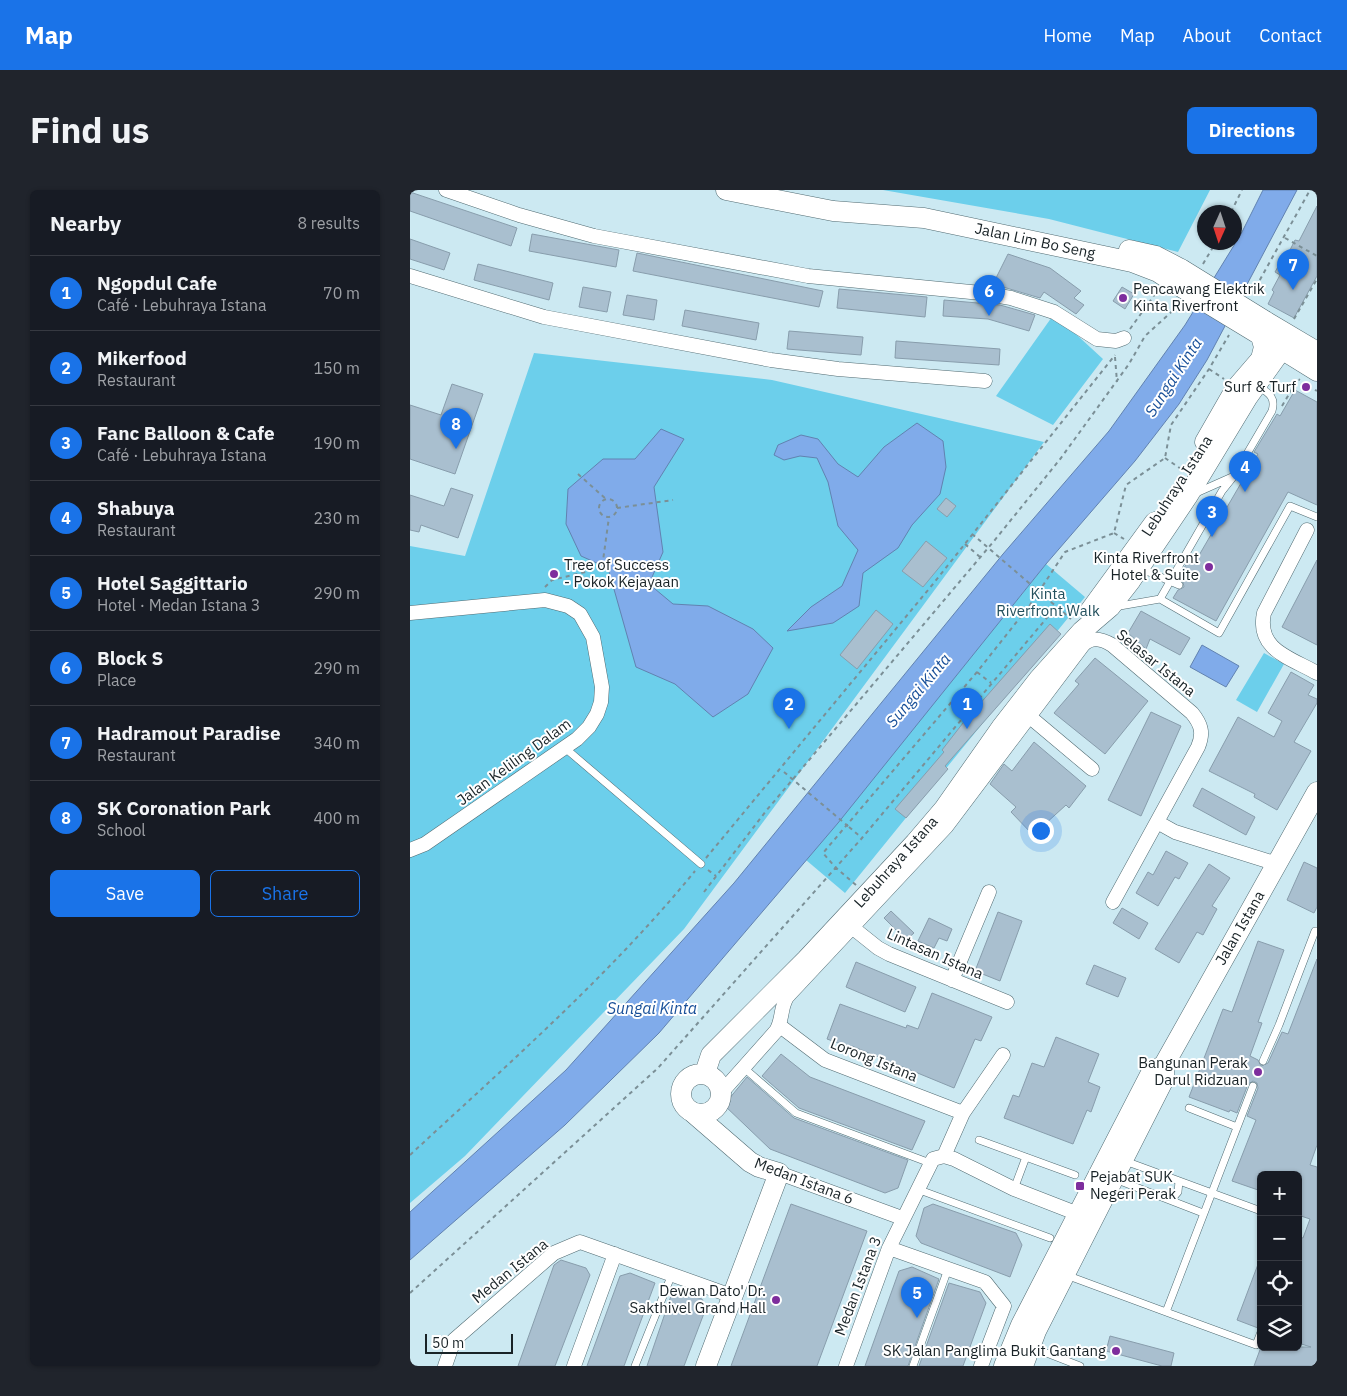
<!DOCTYPE html>
<html lang="en">
<head>
<meta charset="utf-8">
<style>
	body { margin:0; font-family:"IBM Plex Sans",sans-serif; background:#20242c; color:#f1f3f6 }
	.controls { position:absolute; right:15px; bottom:15px; display:grid; overflow:hidden; border-radius:8px; box-shadow:0 1px 4px #0004 }
	.controls button { width:45px; height:45px; display:grid; place-items:center; padding:0; border:0; border-bottom:1px solid #363941; background:#171b24; color:#f1f3f6; font:25px sans-serif }
	.compass { position:absolute; left:787px; top:15px; width:45px; height:45px; border-radius:50%; background:#171b24; box-shadow:0 1px 4px #0004; rotate:183deg }
	.scale { position:absolute; left:15px; bottom:12px; width:88px; box-sizing:border-box; padding-left:5px; border:2px solid #192327; border-top:0; font-size:14px; line-height:18px; white-space:nowrap; color:#192327; -webkit-text-stroke:4px #fff; paint-order:stroke }
	.you { position:absolute; left:630px; top:640px; width:18px; height:18px; margin:-12px; border:4px solid #fff; border-radius:50%; background:#1a73e8; box-shadow:0 0 0 8px #1a73e833 }
	.badge { display:grid; place-items:center; width:32px; height:32px; border-radius:50%; background:#1a73e8; color:#fff; font-size:16px; font-weight:700 }
	.pin { position:absolute; translate:-50% -41px; filter:drop-shadow(0 1px 2px #0008) }
	.pin::after { content:''; position:absolute; top:26px; width:18px; height:15px; background:inherit; clip-path:polygon(0 0,100% 0,50% 100%) }
	.list { margin:0; padding:0; list-style:none }
	h2 { display:flex; justify-content:space-between; align-items:center; height:65px; margin:0; padding:0 20px; font-size:21px }
	h2 small { font-size:16px; font-weight:400; color:#9ea1a6 }
	.list li { display:grid; grid-template-columns:32px 1fr auto; gap:15px; align-items:center; box-sizing:border-box; height:75px; padding:0 20px; border-top:1px solid #363941 }
	.list b { display:block; font-size:19px; white-space:nowrap }
	.list p { margin:0; font-size:16px; white-space:nowrap; color:#9ea1a6 }
	.list em { font-size:16px; font-style:normal; color:#9ea1a6 }
	.actions { display:flex; gap:10px; padding:15px 20px }
	.actions a { flex:1; padding:11px 0; border:1px solid #1a73e8; border-radius:8px; text-align:center; font-size:18px; color:#1a73e8 }
	.actions .main { background:#1a73e8; color:#fff }
	.icon { flex:none; width:28px; height:28px; fill:none; stroke:currentColor; stroke-width:2; stroke-linecap:round; stroke-linejoin:round }
	.map { position:relative; flex:none; width:907px; height:1176px; overflow:hidden; border-radius:8px }
	header { display:flex; align-items:center; gap:30px; box-sizing:border-box; height:70px; padding:0 25px; background:#1a73e8; color:#fff }
	header strong { font-size:24px }
	nav { display:flex; gap:28px; margin-inline-start:auto; font-size:18px }
	.intro { display:flex; align-items:center; justify-content:space-between; box-sizing:border-box; height:120px; padding:0 30px }
	h1 { margin:0; font-size:35px }
	.button { padding:12px 22px; border-radius:8px; background:#1a73e8; color:#fff; font-size:18px; font-weight:700 }
	main { display:flex; gap:30px; padding:0 30px }
	aside { flex:1; background:#171b24; border-radius:8px; box-shadow:0 1px 4px #0004 }
	.map>svg:first-child { display:block }
</style>
</head>
<body>
<header>
<strong>Map</strong>
<nav><a>Home</a><a>Map</a><a>About</a><a>Contact</a></nav>
</header>
<div class="intro"><h1>Find us</h1><a class="button">Directions</a></div>
<main>
<aside>
<h2>Nearby<small>8 results</small></h2>
<ul class="list">
<li><span class="badge">1</span><div><b>Ngopdul Cafe</b><p>Café · Lebuhraya Istana</p></div><em>70 m</em></li>
<li><span class="badge">2</span><div><b>Mikerfood</b><p>Restaurant</p></div><em>150 m</em></li>
<li><span class="badge">3</span><div><b>Fanc Balloon &amp; Cafe</b><p>Café · Lebuhraya Istana</p></div><em>190 m</em></li>
<li><span class="badge">4</span><div><b>Shabuya</b><p>Restaurant</p></div><em>230 m</em></li>
<li><span class="badge">5</span><div><b>Hotel Saggittario</b><p>Hotel · Medan Istana 3</p></div><em>290 m</em></li>
<li><span class="badge">6</span><div><b>Block S</b><p>Place</p></div><em>290 m</em></li>
<li><span class="badge">7</span><div><b>Hadramout Paradise</b><p>Restaurant</p></div><em>340 m</em></li>
<li><span class="badge">8</span><div><b>SK Coronation Park</b><p>School</p></div><em>400 m</em></li>
</ul>
<div class="actions"><a class="main">Save</a><a>Share</a></div>
</aside>
<div class="map">
<svg width="907" height="1176" viewBox="0 0 907 1176">
	<rect width="100%" height="100%" fill="#cce9f2"/>
	<path fill="#6ccfeb" d="M473 0H800L768 62 639 29Z
		M644 124 693 169 643 235 586 206Z
		M124 163 362 190 634 252 274 739 55 966 0 1013V356L55 366Z
		M636 374 675 407 435 703 396 670Z
		M854 463 874 474 847 522 826 510Z"/>
	<path fill="#80abea" stroke="#6182b0" d="M853 0H887L797 170 769 214 725 271 636 374 428 633 249 843 155 935 0 1070V1022L156 880 324 693 593 364 699 241 775 135 831 44Z
		M507 233 533 251 536 277 530 304 502 335 488 358 453 383 449 416 423 433 377 441 401 417 432 396 448 360 428 336 418 292 407 268 390 266 374 270 364 265 368 255 391 245 408 249 428 274 448 287 474 257Z
		M251 239 274 249 244 297 253 362 239 394 263 414 298 416 343 439 363 458 338 504 303 527 265 494 226 477 198 378 171 366 156 334 158 299 193 269H225Z
		M792 455 829 476 816 497 780 477Z"/>
	<path fill="#a9bfcf" stroke="#889dac" d="M0 2 107 38 101 56 0 21Z
		M907 16V86L884 128 858 114 864 102 862 100 870 85 865 82 876 63 878 64 885 50 889 51Z
		M122 44 209 60 206 77 119 61Z
		M0 49 40 63 34 80 0 69Z
		M227 63 413 101 409 117 223 81Z
		M598 64 640 78 671 101 664 108 674 115 666 124 634 102 630 108 583 94Z
		M68 74 143 93 139 110 64 90Z
		M173 97 201 102 197 122 169 117Z
		M712 97 724 104 715 119 703 111Z
		M429 99 517 107 515 127 427 118Z
		M217 105 247 110 244 130 213 125Z
		M534 110 590 115 625 125 619 141 578 129 533 126Z
		M275 120 349 133 346 150 272 136Z
		M379 141 453 147 451 165 377 159Z
		M486 151 590 159 589 175 485 168Z
		M42 194 73 204 45 284 0 269V215L31 225Z
		M885 200 907 212V315L878 302 806 431 763 408 768 400 774 397 773 392 780 381 774 378 782 364 788 367 848 264 844 262 867 224 870 226Z
		M41 298 63 305 48 348 11 335 9 342 0 340V305L34 316Z
		M536 308 546 316 537 327 527 319Z
		M516 351 537 368 513 397 492 381Z
		M907 370V455L872 437Z
		M466 420 483 434 447 479 430 465Z
		M731 421 780 448 770 465 740 449 736 459 718 443Z
		M640 434 651 444 535 576 538 579 496 628 485 619 534 562 532 560 553 533Z
		M685 468 738 511 695 564 644 523 669 494 665 491Z
		M881 482 904 495 898 505 907 509V513L884 552 901 561 867 620 844 607 845 604 799 581 828 527 864 547 872 531 858 523Z
		M741 522 771 536 731 626 698 610Z
		M624 552 676 596 659 618 656 615 623 645 601 622 606 617 580 594 594 574 602 581Z
		M792 598 845 627 836 645 783 616Z
		M756 661 778 673 769 689 765 687 748 716 726 703 738 682 743 685Z
		M894 672 907 678V717L904 723 877 710Z
		M799 674 820 688 802 716 807 719 793 745 787 742 769 773 745 759Z
		M712 718 738 733 729 749 703 733Z
		M481 721 504 743 496 750 474 728Z
		M588 722 612 731 590 791 565 781Z
		M519 728 542 739 537 751 529 748 524 758 508 751Z
		M848 751 874 760 848 832 852 833 840 866 848 870 851 876 858 873 872 842 878 844 907 769V955L900 975 907 977V1176H844L851 1157H901L888 1153V1047L893 1048 900 1029 888 1025V985H851V1001L822 991 846 930 837 926 848 898 847 893 843 891 838 894 827 923 820 920 819 922 779 907 813 819 822 822Z
		M446 772 506 797 495 822 436 797Z
		M684 775 716 788 708 807 676 794Z
		M522 803 582 827 571 851 565 849 544 898 442 856V858L417 849 430 814 496 838 497 835 508 839Z
		M646 847 689 864 678 892 690 897 681 922 677 920 663 954 594 928 603 905 609 907 622 873 634 877Z
		M371 864 400 887 515 931 502 960 389 918 352 886Z
		M337 887 384 928 498 970 488 998 475 1003 360 959 314 915Z
		M381 1014 457 1041 407 1176H321Z
		M523 1014 606 1043 612 1055 600 1087 511 1053 506 1046 514 1018Z
		M850 1069 851 1137 848 1138 827 1130Z
		M151 1070 176 1078 180 1085 145 1176H108L144 1075Z
		M502 1077 529 1089 498 1176H455L489 1081Z
		M220 1083 245 1093 214 1176H177L210 1086Z
		M539 1093 570 1102 576 1113 553 1176H509Z
		M263 1100 292 1109 296 1118 274 1176H237Z
		M700 1146 764 1163 761 1176H752L696 1161Z"/>
	<g fill="none" stroke-linecap="round" stroke-linejoin="round">
		<g stroke="#516b72" stroke-width="8">
			<path id="lane" d="M786 303 822 287
				M732 379 769 395
				M750 409 812 301 824 286 862 221C866 207 859 203 848 196
				M704 417 750 409 809 443 880 316 907 327
				M155 558 291 674
				M853 871 869 835 905 741H907
				M334 878 386 923 520 973
				M779 918 827 937
				M569 950 665 985
				M715 971 851 1021
				M705 989 793 1023
				M507 999 640 1048
				M604 999 616 967
				M761 1010 768 1002 769 991
				M888 1035V1040
				M656 1085 756 1122 843 896
				M756 1122 846 1155 851 1142
				M621 1157 670 1176
				M225 1176 262 1084
				M503 1176 538 1079"/>
		</g>
		<g stroke="#516b72" stroke-width="15">
			<path id="street" d="M36 0 109 25 184 46 398 86 571 103 601 108 644 122 687 149 706 151 714 148
				M0 86 134 127 361 170 428 179 575 191
				M897 340 854 423C846 460 881 468 907 483
				M0 423 135 410 158 416 170 424 183 447 192 497 191 512 187 524 179 537 167 549 15 654 0 660
				M620 527 682 579
				M747 632 765 642 867 674
				M443 738 468 758 479 764 597 812
				M542 790 579 702
				M370 836 415 870 553 923
				M311 903 366 841C373 830 370 818 377 807L536 637 673 455C682 446 692 449 702 455L782 523C791 534 794 543 788 557L703 712
				M534 966 553 923 593 865
				M369 983 492 1028
				M479 1058 575 1092 594 1116 571 1176
				M35 1176 44 1150 144 1063 170 1052 322 1106
				M164 1176 205 1064
				M436 1176 479 1058 523 969 534 966 544 969 604 999 676 1027"/>
		</g>
		<g stroke="#516b72" stroke-width="21">
			<path id="secondary" d="M316 0 423 21 514 28 722 72 748 82 763 92
				M719 60 746 66 771 79
				M855 131 907 162
				M860 152 907 181
				M795 252 826 198 851 169 854 157 851 146
				M680 421 745 332
				M271 904a20 20 0 1 1 40 0a20 20 0 1 1-40 0Z
				M298 885 297 877 301 865 396 770 505 653 534 619 591 538 629 489 672 441 700 417 721 390 777 307 837 208 872 159
				M281 921 340 972 349 977 369 983
				M296 1176 369 983
				M594 1176 611 1135 741 883 754 875
				M613 1176 626 1141 754 889V875L907 602"/>
		</g>
		<path stroke="#7b8f96" stroke-width="2" stroke-dasharray="4 4" stroke-linecap="butt" d="M821 22 832 0
			M875 48 907 66
			M793 74 806 52
			M842 104 900 0
			M884 129 907 89
			M720 139 748 100
			M705 167 707 192
			M799 179 814 189
			M898 196 907 201
			M872 216 888 189 890 190
			M755 268 774 281
			M168 284 197 310
			M189 318a9 9 0 1 1 18 0a9 9 0 1 1-18 0Z
			M207 318 263 310
			M704 343 714 349
			M562 344 568 349
			M555 354 570 367
			M135 397 142 390 192 378 199 327
			M641 412 661 429
			M620 415 636 426
			M567 482 581 493
			M439 637 452 648
			M296 668 523 394 705 165
			M298 680 306 686
			M446 695 425 677 413 663 567 482 620 415 655 362 704 343 716 295 755 268 761 235 799 179 819 145
			M294 702 356 621 584 351 651 268 719 174 735 146 769 115
			M0 965C98 874 200 785 285 681
			M0 1103 248 878 452 648 646 417"/>
		<use href="#lane" stroke="#fff" stroke-width="7"/>
		<use href="#street" stroke="#fff" stroke-width="14"/>
		<use href="#secondary" stroke="#fff" stroke-width="20"/>
		<g stroke="#516b72" stroke-width="21" stroke-linecap="butt">
			<path id="secondary-bridge" d="M771 79 855 131
				M763 92 847 143"/>
		</g>
		<path stroke="#7b8f96" stroke-width="2" stroke-dasharray="4 4" stroke-linecap="butt" d="M568 349 641 412
			M374 582 439 637"/>
		<use href="#secondary-bridge" stroke="#fff" stroke-width="20"/>
	</g>
	<g fill="#7e2d9d" stroke="#fff" stroke-width="2">
		<circle cx="713" cy="108" r="5"/>
		<circle cx="896" cy="197" r="5"/>
		<circle cx="799" cy="377" r="5"/>
		<circle cx="144" cy="384" r="5"/>
		<circle cx="848" cy="882" r="5"/>
		<rect x="665" y="991" width="10" height="10" rx="2.5"/>
		<circle cx="366" cy="1110" r="5"/>
		<circle cx="706" cy="1161" r="5"/>
	</g>
	<g text-anchor="middle" stroke-width="4" stroke-linejoin="round" paint-order="stroke">
		<g font-size="15" fill="#192327" stroke="#fff">
			<text transform="translate(625 51) rotate(12)" y="5">Jalan Lim Bo Seng</text>
			<text transform="translate(767 296) rotate(-57)" y="5">Lebuhraya Istana</text>
			<text transform="translate(746 473) rotate(39)" y="5">Selasar Istana</text>
			<text transform="translate(104 572) rotate(-36)" y="5">Jalan Keliling Dalam</text>
			<text transform="translate(486 672) rotate(-48)" y="5">Lebuhraya Istana</text>
			<text transform="translate(830 738) rotate(-60)" y="5">Jalan Istana</text>
			<text transform="translate(525 764) rotate(24)" y="5">Lintasan Istana</text>
			<text transform="translate(464 870) rotate(22)" y="5">Lorong Istana</text>
			<text transform="translate(394 991) rotate(21)" y="5">Medan Istana 6</text>
			<text transform="translate(100 1081) rotate(-39)" y="5">Medan Istana</text>
			<text transform="translate(448 1096) rotate(-69)" y="5">Medan Istana 3</text>
		</g>
		<g font-size="15" fill="#192327" stroke="#fff" text-anchor="end">
			<text x="723" y="104" text-anchor="start">Pencawang Elektrik<tspan x="723" dy="17">Kinta Riverfront</tspan></text>
			<text x="886" y="202">Surf &amp; Turf</text>
			<text x="789" y="373">Kinta Riverfront<tspan x="789" dy="17">Hotel &amp; Suite</tspan></text>
			<text x="154" y="380" text-anchor="start">Tree of Success<tspan x="154" dy="17">- Pokok Kejayaan</tspan></text>
			<text x="838" y="878">Bangunan Perak<tspan x="838" dy="17">Darul Ridzuan</tspan></text>
			<text x="680" y="992" text-anchor="start">Pejabat SUK<tspan x="680" dy="17">Negeri Perak</tspan></text>
			<text x="356" y="1106">Dewan Dato' Dr.<tspan x="356" dy="17">Sakthivel Grand Hall</tspan></text>
			<text x="696" y="1166">SK Jalan Panglima Bukit Gantang</text>
		</g>
		<g font-size="15" fill="#23505d" stroke="#fff">
			<text x="638" y="409">Kinta<tspan x="638" dy="17">Riverfront Walk</tspan></text>
		</g>
		<g font-size="16" font-style="italic" fill="#195099" stroke="#fff">
			<text transform="translate(763 187) rotate(-57)" y="6">Sungai Kinta</text>
			<text transform="translate(508 500) rotate(-50)" y="6">Sungai Kinta</text>
			<text x="242" y="824">Sungai Kinta</text>
		</g>
	</g>
</svg>
<div class="controls">
<button>+</button>
<button>−</button>
<button><svg class="icon" aria-label="locate" viewBox="0 0 24 24"><circle cx="12" cy="12" r="6"/><path d="M12 2v4M12 18v4M2 12h4M18 12h4"/></svg></button>
<button><svg class="icon" aria-label="layers" viewBox="0 0 24 24"><path d="M12 4l9 5-9 5-9-5zM3 14l9 5 9-5"/></svg></button>
</div>
<svg class="compass" viewBox="-18 -18 36 36"><path d="M0-13l5 13h-10z" fill="#e53935"/><path d="M0 13l5-13h-10z" fill="#9ea1a6"/></svg>
<div class="scale">50 m</div>
<div class="you"></div>
<div class="pin badge" style="left:557px;top:539px">1</div>
<div class="pin badge" style="left:379px;top:539px">2</div>
<div class="pin badge" style="left:802px;top:347px">3</div>
<div class="pin badge" style="left:835px;top:302px">4</div>
<div class="pin badge" style="left:507px;top:1128px">5</div>
<div class="pin badge" style="left:579px;top:126px">6</div>
<div class="pin badge" style="left:883px;top:100px">7</div>
<div class="pin badge" style="left:46px;top:259px">8</div>
</div>
</main>
</body>
</html>
